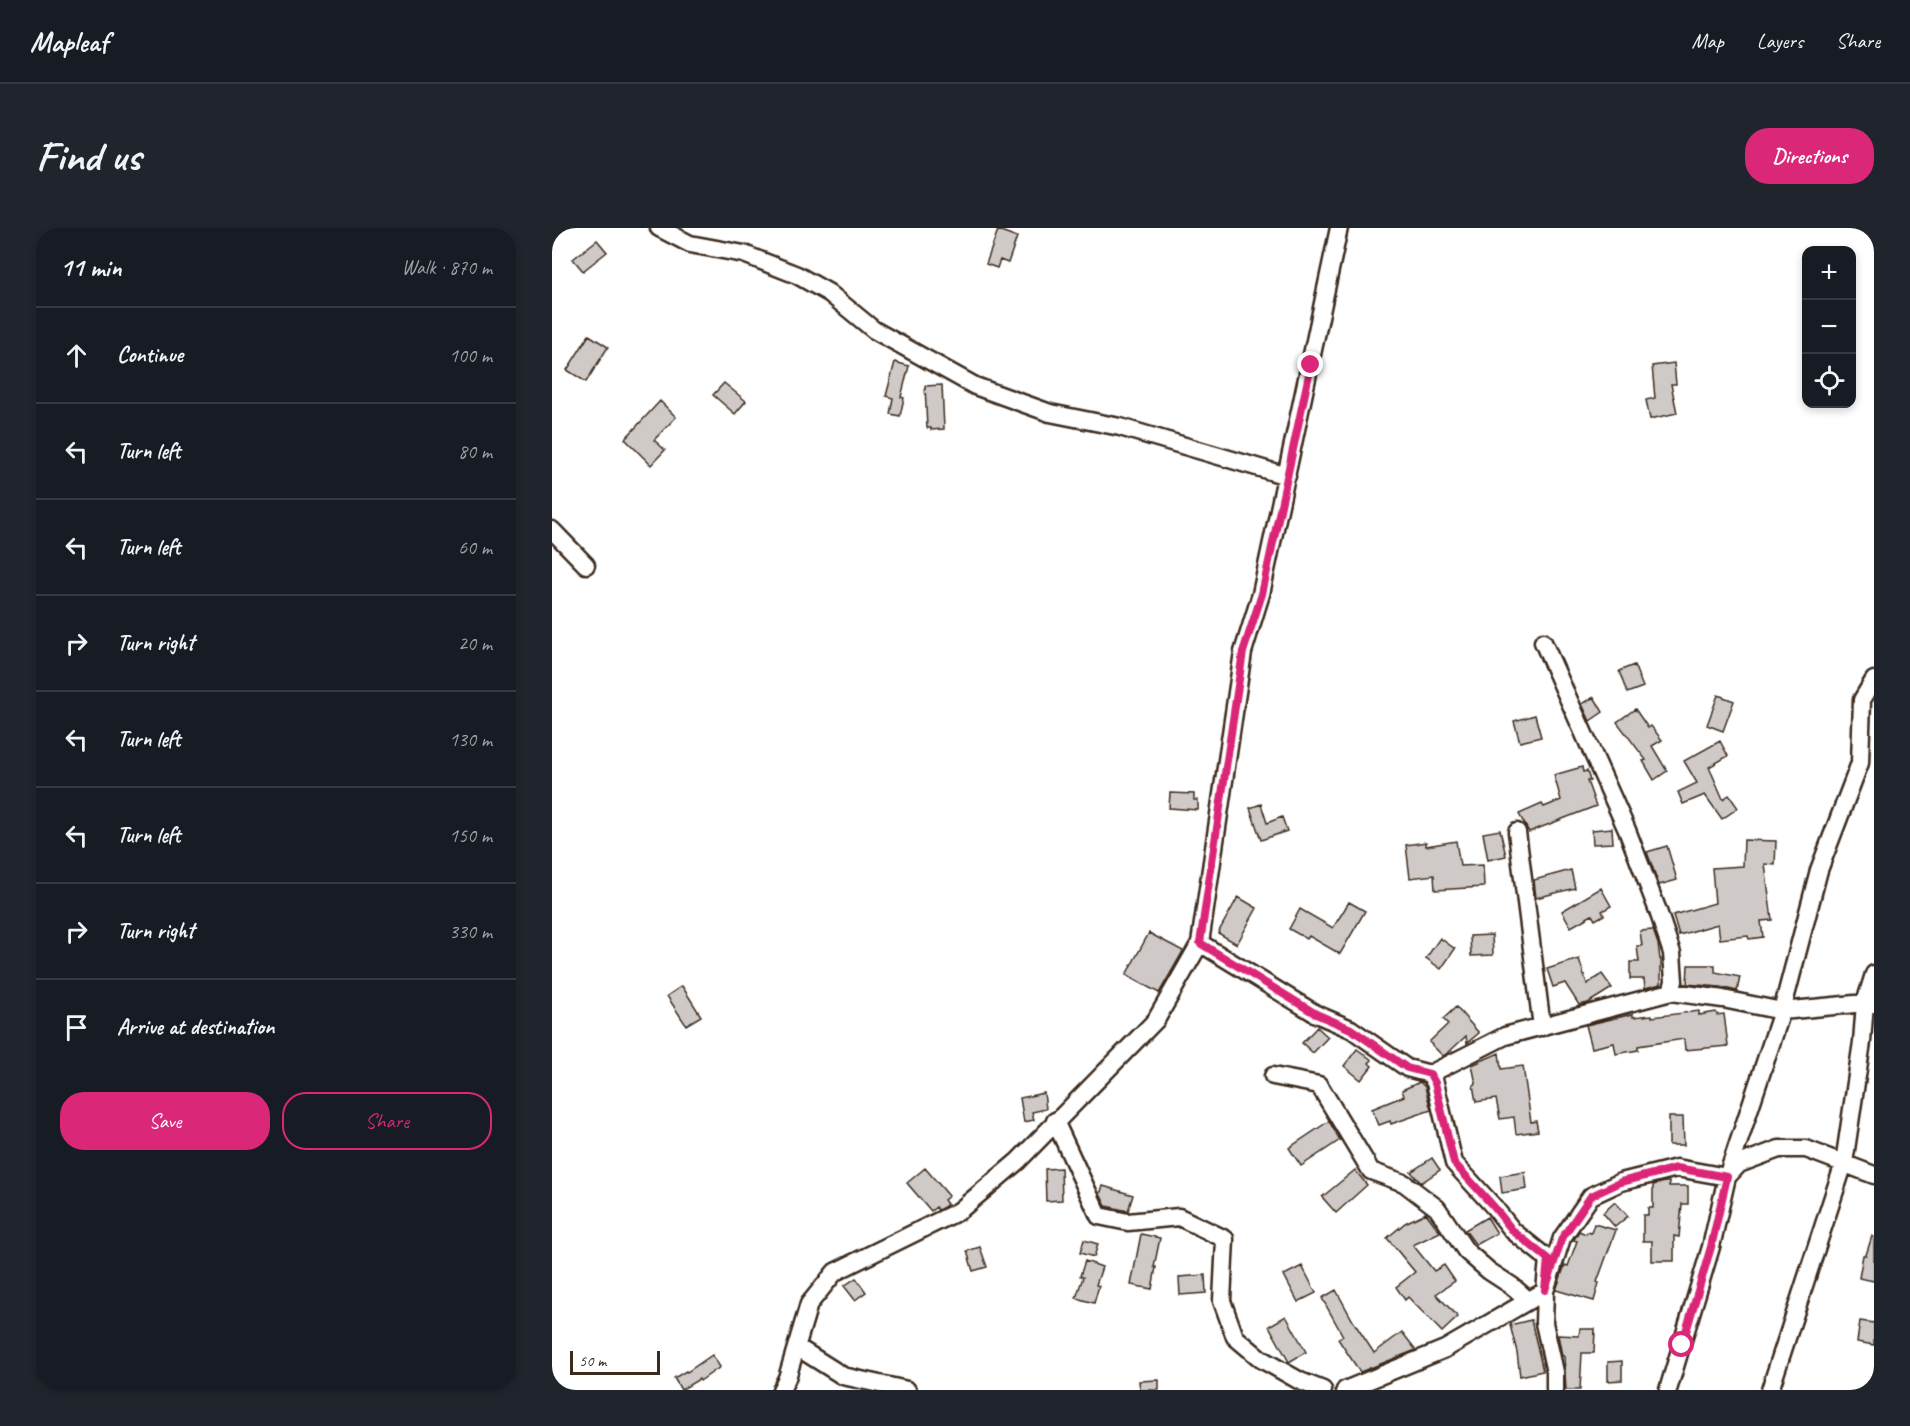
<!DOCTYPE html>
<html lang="en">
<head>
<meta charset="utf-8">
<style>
	body { margin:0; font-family:Caveat,sans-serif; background:#20242c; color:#f1f3f6 }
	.controls { position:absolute; right:18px; top:18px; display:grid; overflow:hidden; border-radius:12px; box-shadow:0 3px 9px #0003 }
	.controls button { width:54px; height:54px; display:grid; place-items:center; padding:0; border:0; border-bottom:2px solid #363941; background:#171b24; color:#f1f3f6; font:30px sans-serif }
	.scale { position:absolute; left:18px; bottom:15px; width:90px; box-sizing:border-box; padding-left:6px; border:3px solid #3b2a1e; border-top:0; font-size:16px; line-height:21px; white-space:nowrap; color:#3b2a1e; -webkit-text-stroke:4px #fff; paint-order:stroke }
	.stop { position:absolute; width:18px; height:18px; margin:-14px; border:4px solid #db2777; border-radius:50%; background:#fff }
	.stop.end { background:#db2777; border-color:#fff; box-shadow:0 2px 6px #0008 }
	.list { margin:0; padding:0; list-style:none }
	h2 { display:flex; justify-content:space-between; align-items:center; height:78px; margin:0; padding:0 24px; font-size:26px }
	h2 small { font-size:20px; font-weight:400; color:#9ea1a6 }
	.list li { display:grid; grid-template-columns:39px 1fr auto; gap:18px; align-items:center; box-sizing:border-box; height:96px; padding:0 24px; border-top:2px solid #363941 }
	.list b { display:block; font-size:22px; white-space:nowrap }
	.list em { font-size:20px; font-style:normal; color:#9ea1a6 }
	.actions { display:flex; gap:12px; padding:18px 24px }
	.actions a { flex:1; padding:14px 0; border:2px solid #db2777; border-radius:24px; text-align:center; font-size:21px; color:#db2777 }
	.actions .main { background:#db2777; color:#fff }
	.icon { flex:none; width:33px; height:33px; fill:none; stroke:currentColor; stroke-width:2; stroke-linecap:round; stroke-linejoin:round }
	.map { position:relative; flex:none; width:1322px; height:1162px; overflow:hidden; border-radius:24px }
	header { display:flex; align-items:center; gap:36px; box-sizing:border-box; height:84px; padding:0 30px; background:#171b24; border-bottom:2px solid #363941 }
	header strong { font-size:28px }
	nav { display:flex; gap:33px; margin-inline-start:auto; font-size:21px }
	.intro { display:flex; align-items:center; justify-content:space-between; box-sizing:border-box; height:144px; padding:0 36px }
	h1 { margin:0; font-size:42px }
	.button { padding:15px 27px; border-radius:24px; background:#db2777; color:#fff; font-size:21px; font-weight:700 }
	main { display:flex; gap:36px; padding:0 36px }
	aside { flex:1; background:#171b24; border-radius:24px; box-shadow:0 3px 9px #0003 }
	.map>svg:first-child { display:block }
</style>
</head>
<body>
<header>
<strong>Mapleaf</strong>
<nav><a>Map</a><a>Layers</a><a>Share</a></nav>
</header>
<div class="intro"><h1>Find us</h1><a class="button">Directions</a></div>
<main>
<aside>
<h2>11 min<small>Walk · 870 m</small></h2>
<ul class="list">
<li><svg class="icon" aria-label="ahead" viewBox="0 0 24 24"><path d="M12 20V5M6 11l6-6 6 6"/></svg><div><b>Continue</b></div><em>100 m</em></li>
<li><svg class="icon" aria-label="left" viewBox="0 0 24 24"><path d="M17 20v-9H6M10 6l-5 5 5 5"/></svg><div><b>Turn left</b></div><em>80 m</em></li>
<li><svg class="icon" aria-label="left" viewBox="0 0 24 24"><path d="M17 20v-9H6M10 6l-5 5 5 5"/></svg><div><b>Turn left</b></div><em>60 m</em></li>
<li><svg class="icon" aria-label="right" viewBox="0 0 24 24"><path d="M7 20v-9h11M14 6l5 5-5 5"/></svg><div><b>Turn right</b></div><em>20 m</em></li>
<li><svg class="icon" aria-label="left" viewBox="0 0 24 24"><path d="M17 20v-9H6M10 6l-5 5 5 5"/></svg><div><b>Turn left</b></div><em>130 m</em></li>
<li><svg class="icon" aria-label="left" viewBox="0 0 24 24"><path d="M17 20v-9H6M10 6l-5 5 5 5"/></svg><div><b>Turn left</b></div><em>150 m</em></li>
<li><svg class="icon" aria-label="right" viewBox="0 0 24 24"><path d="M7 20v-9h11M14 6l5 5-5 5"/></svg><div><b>Turn right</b></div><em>330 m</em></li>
<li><svg class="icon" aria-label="arrive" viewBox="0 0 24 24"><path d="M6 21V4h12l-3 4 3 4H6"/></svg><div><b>Arrive at destination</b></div></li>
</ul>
<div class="actions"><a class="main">Save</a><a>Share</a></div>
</aside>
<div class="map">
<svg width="1322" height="1162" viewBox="0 0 1322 1162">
	<rect width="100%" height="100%" fill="#fff"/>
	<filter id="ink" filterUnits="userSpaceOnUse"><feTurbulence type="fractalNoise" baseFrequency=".0167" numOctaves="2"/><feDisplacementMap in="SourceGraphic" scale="12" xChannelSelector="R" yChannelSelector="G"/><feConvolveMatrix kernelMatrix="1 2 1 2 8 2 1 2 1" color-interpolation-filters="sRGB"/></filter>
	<g filter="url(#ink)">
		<path fill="#cfcac7" stroke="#3b2a1e" stroke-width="1.5" d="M446 2 465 9 456 35 448 32 445 40 434 36Z
			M45 12 55 24 31 43 21 31Z
			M37 107 56 119 34 154 15 142Z
			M343 134 357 138 349 169 352 170 348 188 338 186 341 170 334 168Z
			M1122 135 1124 156H1119L1125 185 1098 191 1094 172 1103 170 1100 138Z
			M172 155 194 173 183 186 161 167Z
			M390 157 392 201 379 202V200H375L373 158Z
			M108 173 124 189 102 212 113 222 99 237 73 211Z
			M1082 437 1091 459 1075 465 1067 443Z
			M1166 467 1182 473 1171 503 1155 497Z
			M1042 469 1051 484 1038 493 1030 476Z
			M1083 481 1096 500 1099 498 1110 512 1100 518 1115 543 1102 552 1091 533 1094 532 1065 494Z
			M983 487 989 509 968 514 962 493Z
			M1168 513 1176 528 1157 539 1171 571 1177 567 1186 580 1170 591 1153 567 1131 576 1126 564 1145 555 1132 533Z
			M1030 539 1031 544 1035 543 1038 553H1035L1044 578 977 604 967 586 990 576 992 579 1009 572 1002 547Z
			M618 565 642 566V572H646V582L617 580Z
			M709 576 715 595 730 589 735 603 709 612 698 580Z
			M1060 600 1061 615 1041 616 1040 602Z
			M948 602 954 628 936 632 931 605Z
			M1192 612 1224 613 1223 637 1213 636 1220 692 1209 693 1211 709 1197 711 1196 708 1168 711 1166 696 1127 707 1121 687 1163 675 1160 640 1191 638Z
			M904 613 908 638 931 637 932 659 883 662 882 647 858 650 854 617 874 614V618Z
			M1115 618 1125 652 1107 657 1095 624Z
			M1019 642 1023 660 984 670 982 652Z
			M1049 660 1059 678 1050 683 1052 687 1043 692 1040 687 1019 699 1010 683Z
			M686 669 705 680 685 716 666 705Z
			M797 674 813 683 788 726 757 708 755 711 737 701 748 681 781 700Z
			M1101 702 1106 716 1108 731H1109V756L1093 760 1092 751H1078V734H1087L1085 718H1090L1088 703Z
			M597 705 631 723 607 765 574 747Z
			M940 707 941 727 919 728 918 708Z
			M888 710 903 721 889 741 874 730Z
			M1027 731 1035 756 1050 746 1060 760 1036 775 1027 777 1013 755 1001 759 995 741Z
			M1136 737H1163V744L1188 749 1185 763 1168 759 1135 756Z
			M130 758 149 788 134 797 115 768Z
			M904 779 927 805 915 815 914 808 897 824 891 828 877 814 896 796 891 791Z
			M1147 783V787L1164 784 1165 787 1172 786 1176 818 1133 822 1132 811 1086 818V822L1064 826 1062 815 1040 820 1034 797 1081 786V789L1100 787V789Z
			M765 799 776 809 761 825 750 815Z
			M805 821 820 832 817 835 820 838 809 852 792 838Z
			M947 825 949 841 971 838 979 894 984 893 986 903 964 906 962 889 948 891 944 871 924 874 921 857 924 856 920 837Z
			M868 854 873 859 879 882 839 896 838 893 827 897 820 881 852 868 850 862Z
			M492 865 494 881 480 884 482 892 472 894 468 870Z
			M1117 889H1131L1132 917H1117Z
			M777 893 788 912 749 938 737 920Z
			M880 930 888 942 869 955 859 944Z
			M373 940 397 968 392 972 395 976 392 979 386 982 384 979 379 983 355 955Z
			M509 940 510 972 494 973 493 941Z
			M803 942 815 957 784 985 770 969Z
			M973 944 975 961 950 965 948 948Z
			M1113 954H1117V958H1136V976H1130L1127 1009 1122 1008V1033H1100V1013H1091V987H1096V980H1101V957Z
			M551 958 581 967 576 983 554 978 548 966Z
			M1063 974 1076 988 1063 999 1051 985Z
			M874 985 888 1004 861 1017 882 1043 892 1037 903 1053 884 1066 906 1089 890 1104 856 1069 853 1072 844 1059 863 1044 835 1010 853 995Z
			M935 989 945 1005 924 1017 913 1002Z
			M1042 996 1064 1002 1045 1054 1047 1055 1042 1073 1004 1062 1013 1037 1016 1038 1025 1013 1022 1012 1027 1003 1034 1006 1035 1004 1039 1005Z
			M589 1006 608 1010 602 1039H604L600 1061 579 1057Z
			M1320 1008 1322 1009V1053L1307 1050 1311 1027H1314Z
			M532 1012 546 1016 542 1029 528 1025Z
			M428 1019 435 1039 421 1043 415 1023Z
			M533 1033 550 1039 544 1057 547 1058 542 1075 524 1070 531 1049 528 1048Z
			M750 1038 764 1065 746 1074 732 1047Z
			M653 1047 654 1065 628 1067 627 1049Z
			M304 1050 314 1064 303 1072 292 1058Z
			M784 1062 801 1093 822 1125 850 1104 864 1122 808 1144 786 1111 791 1108 770 1070Z
			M734 1088 754 1124 737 1134 717 1098Z
			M979 1092 991 1143 968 1148 965 1124 958 1097Z
			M1308 1093 1322 1095V1117L1305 1114Z
			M1028 1101H1043L1042 1125H1030L1028 1162H1014L1012 1128H1010L1006 1107 1027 1108Z
			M160 1127 168 1139 148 1153 147 1151 129 1162 122 1150 134 1143 135 1144Z
			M1070 1133V1152L1056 1153V1134Z
			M607 1152V1162H588L587 1153Z"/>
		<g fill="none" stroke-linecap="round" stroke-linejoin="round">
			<g stroke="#3b2a1e" stroke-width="21">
				<path id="minor" d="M107 0 138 16 192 26 245 47 277 65 322 102 423 158 498 185 568 199 735 248
					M0 302 34 337
					M991 414 1075 602 1106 683 1120 725 1122 753 1119 764
					M965 604 990 799
					M648 715 764 786 799 801 855 840 878 846 883 855 902 935 942 979 961 1003 996 1031 993 1063 893 1121 793 1162
					M878 846 953 808 1119 764 1171 771 1230 783 1313 775 1322 776
					M721 848 767 857 819 943 852 955 885 980 914 1023 937 1043 960 1058 976 1072
					M503 893 547 988 576 994 627 989 673 1011 670 1073 683 1109 709 1131 748 1153 771 1162
					M245 1119 291 1148 355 1162
					M229 1162 235 1150 257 1076 283 1044 407 983 466 933 604 792 648 715 691 424 709 366 787 0
					M1003 1162V1144L992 1095 993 1063 1010 1010 1039 968 1069 954 1125 940 1175 949 1187 936 1227 921H1254L1322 947
					M1116 1162 1159 1019 1175 949 1230 783 1267 642 1308 535 1310 472 1322 452
					M1218 1162 1292 935 1310 814 1313 775 1322 746"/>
			</g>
			<use href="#minor" stroke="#fff" stroke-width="16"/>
		</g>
	</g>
	<g fill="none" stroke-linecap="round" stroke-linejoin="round" filter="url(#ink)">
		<path stroke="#db2777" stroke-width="8" d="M759 137 710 366 691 424 648 715 764 786 799 801 855 840 878 846 883 855 902 935 942 979 961 1003 996 1031 993 1062 1010 1010 1039 968 1069 954 1125 940 1175 949 1159 1019 1130 1117"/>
	</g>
</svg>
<div class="controls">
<button>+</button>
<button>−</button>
<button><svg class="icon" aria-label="locate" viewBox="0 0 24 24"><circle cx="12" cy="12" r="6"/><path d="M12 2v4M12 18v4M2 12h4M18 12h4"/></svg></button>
</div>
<div class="scale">50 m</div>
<div class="stop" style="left:1130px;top:1117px"></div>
<div class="stop end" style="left:759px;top:137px"></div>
</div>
</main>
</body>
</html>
